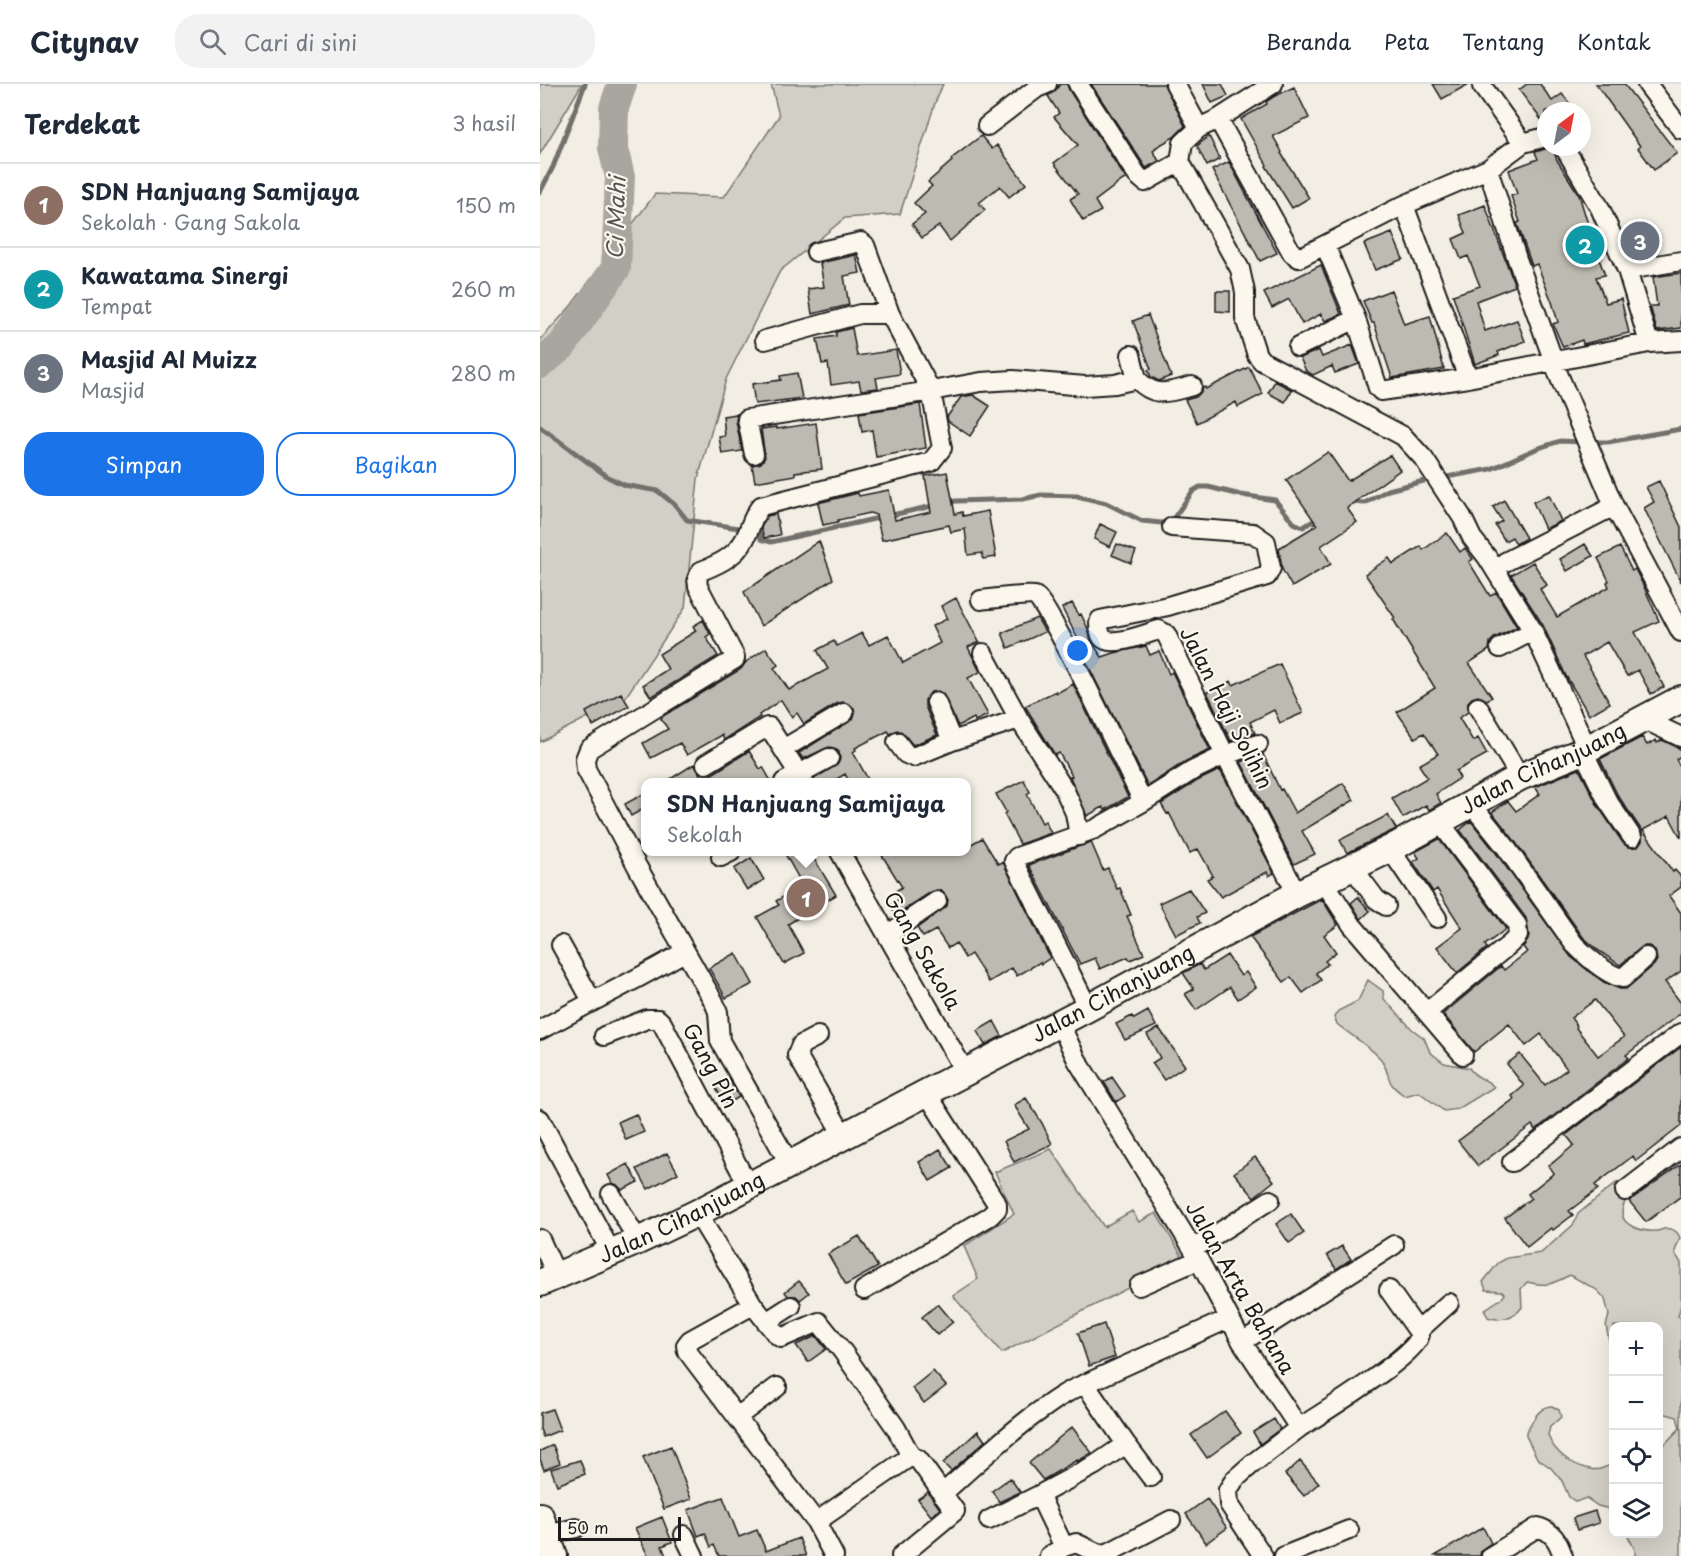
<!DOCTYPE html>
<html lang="id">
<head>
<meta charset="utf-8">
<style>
	body { margin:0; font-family:"Playpen Sans",sans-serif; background:#f2f2f3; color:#1f2937 }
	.controls { position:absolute; right:18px; bottom:18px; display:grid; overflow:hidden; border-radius:12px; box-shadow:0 6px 24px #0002 }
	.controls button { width:54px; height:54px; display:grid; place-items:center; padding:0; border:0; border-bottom:2px solid #e0e1e3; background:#fff; color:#1f2937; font:30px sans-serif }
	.compass { position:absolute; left:997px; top:18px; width:54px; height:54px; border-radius:50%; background:#fff; box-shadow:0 6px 24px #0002; rotate:32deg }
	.scale { position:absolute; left:18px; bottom:15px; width:123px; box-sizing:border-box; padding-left:6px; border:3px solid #1c1c1c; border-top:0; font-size:16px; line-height:21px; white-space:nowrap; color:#1c1c1c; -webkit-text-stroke:4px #fbf7ec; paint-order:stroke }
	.you { position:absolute; left:538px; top:567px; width:21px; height:21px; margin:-15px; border:4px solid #fff; border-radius:50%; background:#1a73e8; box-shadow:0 0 0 9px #1a73e833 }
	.badge { display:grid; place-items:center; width:39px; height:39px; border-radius:50%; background:#1a73e8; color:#fff; font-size:20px; font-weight:700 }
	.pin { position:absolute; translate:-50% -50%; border:3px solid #fff; box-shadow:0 2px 6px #0006 }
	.popup { position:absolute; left:101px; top:694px; width:330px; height:78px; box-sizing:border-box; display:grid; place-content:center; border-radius:12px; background:#fff; filter:drop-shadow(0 2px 4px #0005); font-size:20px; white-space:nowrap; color:#747a83 }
	.popup b { font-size:22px; color:#1f2937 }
	.popup::after { content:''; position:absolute; left:50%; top:100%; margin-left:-12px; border:12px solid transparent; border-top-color:#fff }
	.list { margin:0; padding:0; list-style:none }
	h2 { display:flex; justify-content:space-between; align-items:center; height:78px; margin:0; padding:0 24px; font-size:26px }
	h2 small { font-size:20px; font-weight:400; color:#747a83 }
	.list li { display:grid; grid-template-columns:39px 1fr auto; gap:18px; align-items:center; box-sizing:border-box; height:84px; padding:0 24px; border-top:2px solid #e0e1e3 }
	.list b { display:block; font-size:22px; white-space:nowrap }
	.list p { margin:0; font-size:20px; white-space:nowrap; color:#747a83 }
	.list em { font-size:20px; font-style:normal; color:#747a83 }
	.actions { display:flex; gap:12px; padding:18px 24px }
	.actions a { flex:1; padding:14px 0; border:2px solid #1a73e8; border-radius:24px; text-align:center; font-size:21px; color:#1a73e8 }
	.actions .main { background:#1a73e8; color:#fff }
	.icon { flex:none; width:33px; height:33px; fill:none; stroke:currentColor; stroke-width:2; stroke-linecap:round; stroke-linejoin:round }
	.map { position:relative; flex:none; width:1141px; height:1472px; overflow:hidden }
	header { display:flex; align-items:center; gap:36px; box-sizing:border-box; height:84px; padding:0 30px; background:#fff; border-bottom:2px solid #e0e1e3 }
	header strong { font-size:28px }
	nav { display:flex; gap:33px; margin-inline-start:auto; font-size:21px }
	.search { width:420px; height:54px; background:#f2f2f3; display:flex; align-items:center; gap:15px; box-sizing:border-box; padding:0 21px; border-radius:24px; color:#747a83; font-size:22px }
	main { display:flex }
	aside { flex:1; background:#fff }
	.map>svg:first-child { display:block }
</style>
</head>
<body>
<header>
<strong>Citynav</strong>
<div class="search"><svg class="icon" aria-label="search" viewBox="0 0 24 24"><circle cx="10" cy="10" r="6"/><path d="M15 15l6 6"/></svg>Cari di sini</div>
<nav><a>Beranda</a><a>Peta</a><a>Tentang</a><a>Kontak</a></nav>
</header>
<main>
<aside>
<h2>Terdekat<small>3 hasil</small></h2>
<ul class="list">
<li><span class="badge" style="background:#8d6e63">1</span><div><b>SDN Hanjuang Samijaya</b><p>Sekolah · Gang Sakola</p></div><em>150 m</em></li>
<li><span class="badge" style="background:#0f9aa8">2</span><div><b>Kawatama Sinergi</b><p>Tempat</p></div><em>260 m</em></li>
<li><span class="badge" style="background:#6b7280">3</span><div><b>Masjid Al Muizz</b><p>Masjid</p></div><em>280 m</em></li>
</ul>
<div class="actions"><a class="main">Simpan</a><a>Bagikan</a></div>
</aside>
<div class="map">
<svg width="1141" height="1472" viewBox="0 0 1141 1472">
	<rect width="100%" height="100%" fill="#f2eee4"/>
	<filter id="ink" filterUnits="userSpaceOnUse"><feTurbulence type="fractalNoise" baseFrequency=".0167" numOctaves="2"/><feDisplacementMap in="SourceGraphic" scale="12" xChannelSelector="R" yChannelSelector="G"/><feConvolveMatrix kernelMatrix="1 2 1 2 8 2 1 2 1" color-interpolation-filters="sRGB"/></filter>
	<g filter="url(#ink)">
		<path fill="#d2cfc6" stroke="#777671" stroke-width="1.5" d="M0 0H42L0 70Z
			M231 0H403L395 19 360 130 305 134 240 187 186 295 158 395 145 524 85 614 0 658V256L30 223 115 110 184 113 239 32Z
			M828 896 843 907 844 915 872 945 884 954 890 968 904 979 929 984C937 996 945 993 954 1003L918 1025 904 1027 879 1008 865 1012C843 997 853 995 842 977 838 968 806 948 797 940L794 933 798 927 818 917Z
			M511 1065 564 1143 592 1127 599 1138 616 1129 644 1175 462 1269 413 1212 438 1195 424 1162 474 1130 455 1088Z
			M1076 1099H1087L1090 1110C1088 1114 1084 1118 1083 1123 1077 1142 1103 1148 1116 1147 1121 1147 1125 1143 1130 1145 1136 1146 1138 1149 1140 1154L1135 1167 1136 1171 1141 1179V1221L1138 1232 1141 1234V1472H1095V1466L1087 1450H1118L1119 1366 1140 1344 1137 1333 1119 1328 1118 1242H1074L1073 1275 1066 1242 1069 1231 1065 1215 1057 1206 1030 1191C1012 1200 1008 1203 987 1198L981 1205 982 1223C976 1233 958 1238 948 1233L944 1226 962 1214 965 1210 962 1207 946 1206 943 1198 958 1179 967 1174 1001 1169 1033 1141 1038 1130Z
			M1012 1322 1019 1326 1021 1333 1010 1343 1008 1351C1013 1368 1033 1382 1050 1385 1058 1387 1066 1383 1073 1380V1429L1066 1424 1058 1422 1046 1414 1036 1418 1029 1413 1022 1397 1011 1384 997 1374 986 1352V1348C993 1337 998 1323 1012 1322Z"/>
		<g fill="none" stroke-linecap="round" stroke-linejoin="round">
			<path stroke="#716f6b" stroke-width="5" d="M0 108 13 83 45 0
				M0 343 68 393 84 401 118 407 135 421 147 436 218 447 221 455 231 458 397 421
				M1051 358H1068L1141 345
				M901 394 951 385 996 365 1020 357 1042 358
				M811 418 825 419 848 406 892 395
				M406 419 416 417 483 415 501 411 537 412 566 419 602 437 621 439 633 435 653 407 660 403H668L701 411 735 416 754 439 763 443 779 434"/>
			<path stroke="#a9a6a0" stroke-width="30" d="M0 280 22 262 76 184 80 93 73 64 74 24 82 0"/>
		</g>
		<path fill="#bdbab1" stroke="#1c1c1c" stroke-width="1.5" fill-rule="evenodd" d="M520 0H527L529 6 586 95 583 96 555 117 561 127 543 137 530 115 538 110 514 79 538 61 514 33 519 29 508 12 515 7Z
			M551 0H624L645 42 634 53 615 64 616 65 613 67 619 77 606 84Z
			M663 0H682L688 12 672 19Z
			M893 0H929L902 15Z
			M987 0H1000L1012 17 1022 10 1031 21 1023 27H1006V42L979 6Z
			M1056 0H1084L1137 69 1114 86 1098 64 1100 62Z
			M754 3 769 34 733 52 742 68 741 69 769 114 752 124 726 82 727 81 701 35 727 20 726 18 735 12Z
			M441 52 452 65 457 61 486 100 469 113 460 102 439 119 445 126 410 157 399 142 382 154 372 140 385 130 374 119 392 102 388 98 412 77 411 75Z
			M669 52 680 75 667 82 657 62Z
			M1012 63 1017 76 1039 111 1052 153H1054L1062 174 1059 175 1065 191 1056 193 1066 219 1081 215 1089 249 1043 260 1042 256 1023 263 1013 240 1018 238 1012 218 997 180 992 182 977 139 980 138 971 112 977 110 969 86 998 75 995 68Z
			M689 78 737 169 720 177 672 86Z
			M945 121 975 202 936 217 945 247 977 236 985 257 958 268 959 271 935 280 913 211 940 202 928 172 921 175 913 155 926 149 919 131Z
			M852 149 863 175 835 186 824 160Z
			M316 171 320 189 304 192 309 221 272 230 268 205 284 203 280 179Z
			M781 181 801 230 785 237 781 230 762 240 749 215 732 224 724 209Z
			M1141 189V244L1117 247 1110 222H1117L1113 193Z
			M851 206 864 240 890 232 904 285 852 294 834 239H832L823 217Z
			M676 207H690V228L676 227Z
			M608 231 631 292 619 297 611 293 608 286 611 285 593 237Z
			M312 244 317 272 356 266 360 290 336 294 338 304 321 306 319 297 291 301 288 279 282 280 277 255 296 252V248Z
			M812 261 819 280 795 289 792 282 773 291 766 287 760 274 779 266 782 273Z
			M709 283 723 310 698 323 696 318 657 339 645 316 656 313 660 309 663 304 665 303 666 305Z
			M257 289 262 314 215 320 212 300 241 296 240 292Z
			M735 297 752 306 745 318 728 309Z
			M433 311 450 322 430 352 408 337 407 333 421 313Z
			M380 320 386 364 336 373 332 346 322 348 319 329Z
			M197 330 196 337 202 367 182 370 179 353 185 352 183 332Z
			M276 339 282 385 255 388V391L215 398 212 381 221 379 225 373 221 345 236 343 237 345Z
			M788 368 808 397 850 371 860 386 807 424 817 438 781 462 791 480 752 503 742 485 739 464 777 441 746 396Z
			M407 388 415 430 422 428 423 432 448 427 456 473 443 475 442 469 428 471 425 445 411 448 409 441 342 456 336 431 330 429 298 436V438L283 441 278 419 318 409 319 412 349 406 355 436 391 428 385 392Z
			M1119 397 1141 443V498L1104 424 1114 418 1106 403Z
			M1009 411 1021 437 1005 445 993 418Z
			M964 416 986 454 976 460 972 453 965 457 955 441 962 437 953 423Z
			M236 430 240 451 224 454 221 444 227 432Z
			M560 440 577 448 570 463 554 455Z
			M907 449 920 468 925 464 933 475 929 478 950 512 956 508 977 543 954 554 950 558 949 566 929 579 952 613 947 616 938 612 932 614 928 618V628L919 634 933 657 938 654 947 670 916 687 920 694 896 710 901 719 889 726 886 721 863 734 852 714 885 695 887 693 879 681 898 670 884 649 875 654 857 628 895 604 853 535 855 534 825 490 849 474 853 480 881 462 883 466Z
			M279 457 293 495 221 542 204 508Z
			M577 460 596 467 591 479 572 471Z
			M1045 460 1053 472 1027 487 1020 475Z
			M1080 463 1092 487 1095 485 1104 503 1119 537 1095 548 1124 603 1111 610 1098 586 1087 592 1067 558 1043 572 1070 619 1049 631 1026 592 1003 541 971 491 993 478 1007 501 1000 505 1017 533 1069 503 1067 498 1069 497 1058 474Z
			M416 514 439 558 428 563 440 588 428 594 448 631 435 637 434 634 418 642 403 610 398 607 391 608 385 616V622L397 651 373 661 362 648 357 646 350 650 348 647 315 664 316 666 313 668 330 699H310L305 690 290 699H275L274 695 298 680 300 675 299 668 294 664 289 663 263 675 259 669 313 635 315 629 314 624 304 618 298 619 264 640 257 629 252 633 241 616 219 631 220 633 184 656 182 651 147 671 140 659 111 674 103 659 128 645 121 635 123 632 201 585 206 578 226 564 238 581 234 584 249 606 288 585 277 566 294 557 297 562 322 549 329 561 348 551 363 579 400 559 392 542 407 535 401 522Z
			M532 519 539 531 541 530 548 545 551 557 562 573 574 569 606 562 610 571 619 567 629 590 632 588 670 666 646 677 608 702 539 563 541 561 522 524Z
			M497 534 505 548 468 564 462 549Z
			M163 536 170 550 166 553 178 572 111 613 103 601 128 585 119 570 156 547 153 542Z
			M740 580 763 629 740 639 734 626 710 638 715 649 691 657 667 608 691 597 693 601Z
			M533 600 588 713 565 726 563 723 547 732 530 693 532 692 519 669 515 671 485 622 516 607 517 609Z
			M81 609 89 622 53 642 46 628Z
			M1102 653 1107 661 1116 656 1117 659 1122 656 1139 664 1141 667V672L1136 675 1141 685V754L1129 732 1103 746 1133 788 1135 786 1141 793V803L1129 812 1141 829V887L1125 898 1141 919V929L1086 971 1089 974 995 1046 992 1041 938 1082 918 1057 974 1015 972 1012 984 1002 967 980 980 970 1005 1001 1027 985 1001 950 986 962 969 940 934 968 903 930 961 882 964 886 987 868 983 863 988 856 989 851 986 834 920 746 931 737 956 769 1031 873 1065 899 1080 905H1086L1114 881 1117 876 1115 866 1109 862H1103L1080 881 1058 866 1043 853 974 756 952 728 968 717 976 727 1000 710 995 703 1039 685 1058 722 1083 759 1088 763H1098L1102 757V747L1077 710 1060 675ZM1055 916 1084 953 1058 972 1036 944 1037 942 1031 934Z
			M209 667 220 685 223 683 232 699H124L154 680 163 696Z
			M723 670 740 706 742 705 755 729 803 699 814 716 762 747 775 770 754 780 701 678Z
			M680 686 734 789 729 792 727 788 681 813 667 795 673 792 658 765 650 769 629 729 627 730 621 720 657 697Z
			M484 696 490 708 487 710 502 739 505 737 511 749 480 760 464 730 466 728 456 710Z
			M105 709V724L91 732 85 720Z
			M848 731 856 745 807 769 800 756Z
			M442 754 458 780 463 778 510 874 501 880 500 878 477 892 472 884 449 898 431 870 425 874 416 859 408 864 396 846 383 853 377 844 407 822 408 816 402 807 397 806 391 808 356 831 350 821 359 815 354 808 362 803 340 768H426V763Z
			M899 755 966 845 945 861 947 864 917 889 897 863 922 844 897 805 893 808 873 778 879 774 875 768Z
			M551 758 563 786 568 784 577 805 580 804 591 831 587 832 604 870 590 876 588 873 560 885 555 874 540 880 489 781Z
			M244 768H270L296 811 248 840 264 869 244 880 217 833 239 821 236 817 263 802Z
			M211 774 224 796 207 806 194 785Z
			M649 805 665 829 657 833 660 839 636 851 619 819Z
			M818 813 830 827 821 835 811 819Z
			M782 815 798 841 784 851 796 868 785 877 788 880 776 889 781 896 763 909 751 893 744 898 710 853Z
			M196 869 213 900 186 914 169 884Z
			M687 871 701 892 706 888 716 903 698 915 690 903 656 926 645 910 654 905 643 889 660 880 664 886Z
			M608 927 616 942 585 956 576 940 592 932 594 935Z
			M454 937 462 952 445 961 437 947Z
			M619 944 645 982 624 996 612 979 620 974 607 950Z
			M1141 963V1042L1096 1077 1093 1072 1055 1101 1058 1105 1029 1127 1033 1131 1013 1146 1011 1144 987 1163 965 1134 991 1114 988 1110 1014 1089 1009 1082 1034 1061 1026 1051Z
			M572 993 585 1012 576 1018 564 998Z
			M189 995 199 1013 186 1021 175 1003Z
			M486 1014 502 1039 512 1060 474 1078 464 1057 489 1045 474 1021Z
			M96 1030 104 1048 86 1056 78 1038Z
			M400 1065 412 1084 390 1097 379 1078Z
			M127 1069 138 1089 108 1105 97 1085Z
			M715 1073 734 1097 714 1113 694 1089Z
			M88 1080 98 1098 82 1106 77 1101 72 1099 68 1091Z
			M1141 1080V1112L1106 1138 1089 1117Z
			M751 1130 764 1149 749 1159 736 1140Z
			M319 1152 338 1183 306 1201 288 1170Z
			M802 1162 811 1175 796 1185 787 1171Z
			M259 1197 269 1209 260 1216 256 1212H248L245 1208Z
			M398 1220 413 1238 397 1251 382 1233Z
			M564 1240 575 1273 549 1282 538 1249Z
			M276 1252 286 1265 268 1278 256 1261Z
			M393 1287 406 1302 384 1319 372 1304Z
			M12 1325 20 1346 3 1353 0 1345V1329Z
			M685 1327 701 1349 667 1374 651 1351Z
			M734 1335 740 1345 720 1360 713 1348Z
			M532 1343 552 1369 538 1377 537 1376 503 1396 489 1379Z
			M438 1347 445 1357 411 1387 403 1379Z
			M13 1361 20 1379 4 1386 0 1375V1367Z
			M131 1362 151 1415 124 1425 103 1373Z
			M40 1376 45 1390 17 1401 11 1385Z
			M760 1377 779 1399 764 1412 745 1390Z
			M470 1394 480 1408 459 1418 452 1407Z
			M388 1408 400 1425 391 1432 378 1415Z
			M183 1413 199 1453 217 1446 226 1467 259 1454 266 1472H179L174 1461 171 1463 165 1449 158 1452 148 1426Z
			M667 1415 687 1444 666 1459 646 1430Z
			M1055 1427 1059 1439 1037 1446 1033 1434Z
			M122 1433 132 1458 122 1462 126 1472H108L95 1444Z
			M943 1443 951 1459 941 1466 940 1472H895Z"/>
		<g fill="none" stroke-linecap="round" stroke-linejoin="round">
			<g stroke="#1c1c1c" stroke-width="22">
				<path id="street" d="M538 0 597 91 605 98 640 78 643 59 659 44
					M635 0 659 44 678 35 733 0
					M1107 0 1141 45
					M942 2 983 59
					M678 35 752 169 759 174 864 121 948 85 983 59 1006 53
					M447 42 497 4 507 0
					M1024 63 1060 124 1087 186 1109 259
					M640 78 700 185 705 208V234L717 271 722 277 863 352 884 375 922 433 932 454 947 473 993 547 1047 664
					M948 85 977 175 1019 292 1074 422 1141 548
					M864 121 928 294
					M785 161 816 235 838 304 841 307 928 294 1109 259 1141 257
					M276 168 321 158 325 161 350 230 391 307 441 298 473 296 545 302 575 300 597 295C615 315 629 308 652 302
					M1087 186 1141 177
					M225 256 320 230H350
					M758 263 816 235
					M591 271 597 295
					M214 370 207 335 391 307 402 364 391 378 221 422C214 430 212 438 208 448 200 470 182 479 161 487L157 495 158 502 195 573V575L49 665 45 675 46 685 98 784 174 918 178 928 180 957 249 1079
					M632 443 713 449 726 458 731 484 727 492 628 522 560 536 559 539C559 543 560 550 562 553 569 565 608 549 619 546L626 550 685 671 757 810
					M965 478 1074 422
					M441 516C450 515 489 510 495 512 507 516 591 693 603 718L652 687 685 671 718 660
					M960 564 993 547
					M443 569 479 635 524 705 535 729 539 752
					M396 618 412 657
					M938 623 980 693
					M1101 634 1141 653
					M357 658 366 670 373 673 412 657 479 635
					M243 665 304 629
					M1043 667 1067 716 1092 753
					M166 680 227 643H229L264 698
					M244 698 289 674
					M932 721 965 762 1034 860C1045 871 1068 892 1083 894L1106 873
					M850 765 897 834
					M300 768 425 988
					M181 773 191 768
					M812 783 836 815 846 822
					M783 796 812 841 923 971
					M347 851 397 817
					M21 861 52 917
					M548 924 474 777 477 773 555 745 603 718
					M887 928 970 860 978 852 977 841 899 737
					M519 938 537 976 653 1165 702 1258 759 1344 712 1380 695 1395 688 1406 689 1420 723 1472
					M0 946C48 919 97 896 144 868
					M64 952 107 935H118L122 939 208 1101
					M278 952 261 961 257 971 303 1051
					M0 1035 71 1168
					M972 1078 1141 949
					M1085 1107 1141 1064
					M71 1110 98 1157
					M157 1129 213 1221 150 1256 146 1261 147 1267 276 1438 371 1372
					M0 1155 17 1192
					M653 1165 730 1116
					M599 1202 658 1176
					M324 1206 450 1132 457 1125V1120L386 1008
					M213 1221 236 1250 241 1254 279 1238 303 1268 356 1344 371 1372 378 1375 415 1427 361 1472
					M226 1238 251 1222
					M878 1247 909 1219
					M702 1258 854 1161
					M197 1333 237 1303
					M759 1344C779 1331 879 1270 880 1250L849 1206
					M586 1360 611 1393
					M402 1410C431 1384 459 1358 490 1334 508 1321 524 1308 545 1300
					M449 1436 499 1411
					M276 1438 294 1472
					M7 1451 36 1444
					M144 1451 154 1472
					M524 1463 536 1459 559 1470 568 1469 631 1436
					M509 1472 524 1463 499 1411 555 1381 586 1360 545 1300 688 1235
					M744 1472 809 1446
					M951 1472 998 1443C1013 1448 1018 1457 1023 1472"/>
			</g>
			<g stroke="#1c1c1c" stroke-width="30">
				<g id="secondary">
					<path id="s1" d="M0 1199 98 1157 157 1129 548 924 757 810 850 765 980 693 1043 667 1141 615"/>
					<path d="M0 1432 14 1472"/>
				</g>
			</g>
			<use href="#street" stroke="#fbf7ec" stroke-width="18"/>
			<use href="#secondary" stroke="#fbf7ec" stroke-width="26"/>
		</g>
	</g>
	<g text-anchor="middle" stroke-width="4.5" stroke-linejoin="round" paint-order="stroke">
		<g font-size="21" fill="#1c1c1c" stroke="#fbf7ec">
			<text transform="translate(686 624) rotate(63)" y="7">Jalan Haji Solihin</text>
			<text dy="7" stroke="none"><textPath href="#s1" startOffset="1128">Jalan Cihanjuang</textPath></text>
			<text transform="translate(382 867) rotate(60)" y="7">Gang Sakola</text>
			<text dy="7" stroke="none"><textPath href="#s1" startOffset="642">Jalan Cihanjuang</textPath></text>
			<text transform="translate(170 982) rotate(62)" y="7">Gang Pln</text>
			<text dy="7" stroke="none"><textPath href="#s1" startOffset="156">Jalan Cihanjuang</textPath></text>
			<text transform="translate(700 1204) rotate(60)" y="7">Jalan Arta Bahana</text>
		</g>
		<g font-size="22" font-style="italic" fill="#545351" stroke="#fbf7ec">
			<text transform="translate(76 134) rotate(-88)" y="8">Ci Mahi</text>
		</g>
	</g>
</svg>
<div class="controls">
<button>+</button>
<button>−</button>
<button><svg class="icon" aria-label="locate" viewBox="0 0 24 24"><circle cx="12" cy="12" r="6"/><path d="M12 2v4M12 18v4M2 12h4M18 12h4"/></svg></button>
<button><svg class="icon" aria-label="layers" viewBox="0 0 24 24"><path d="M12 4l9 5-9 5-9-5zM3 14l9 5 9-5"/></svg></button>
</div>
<svg class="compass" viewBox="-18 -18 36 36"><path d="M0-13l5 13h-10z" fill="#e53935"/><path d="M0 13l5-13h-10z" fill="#747a83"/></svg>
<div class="scale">50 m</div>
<div class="you"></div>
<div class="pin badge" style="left:266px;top:814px;background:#8d6e63">1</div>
<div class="popup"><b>SDN Hanjuang Samijaya</b>Sekolah</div>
<div class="pin badge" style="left:1045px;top:161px;background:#0f9aa8">2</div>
<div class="pin badge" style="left:1100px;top:157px;background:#6b7280">3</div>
</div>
</main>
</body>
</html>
